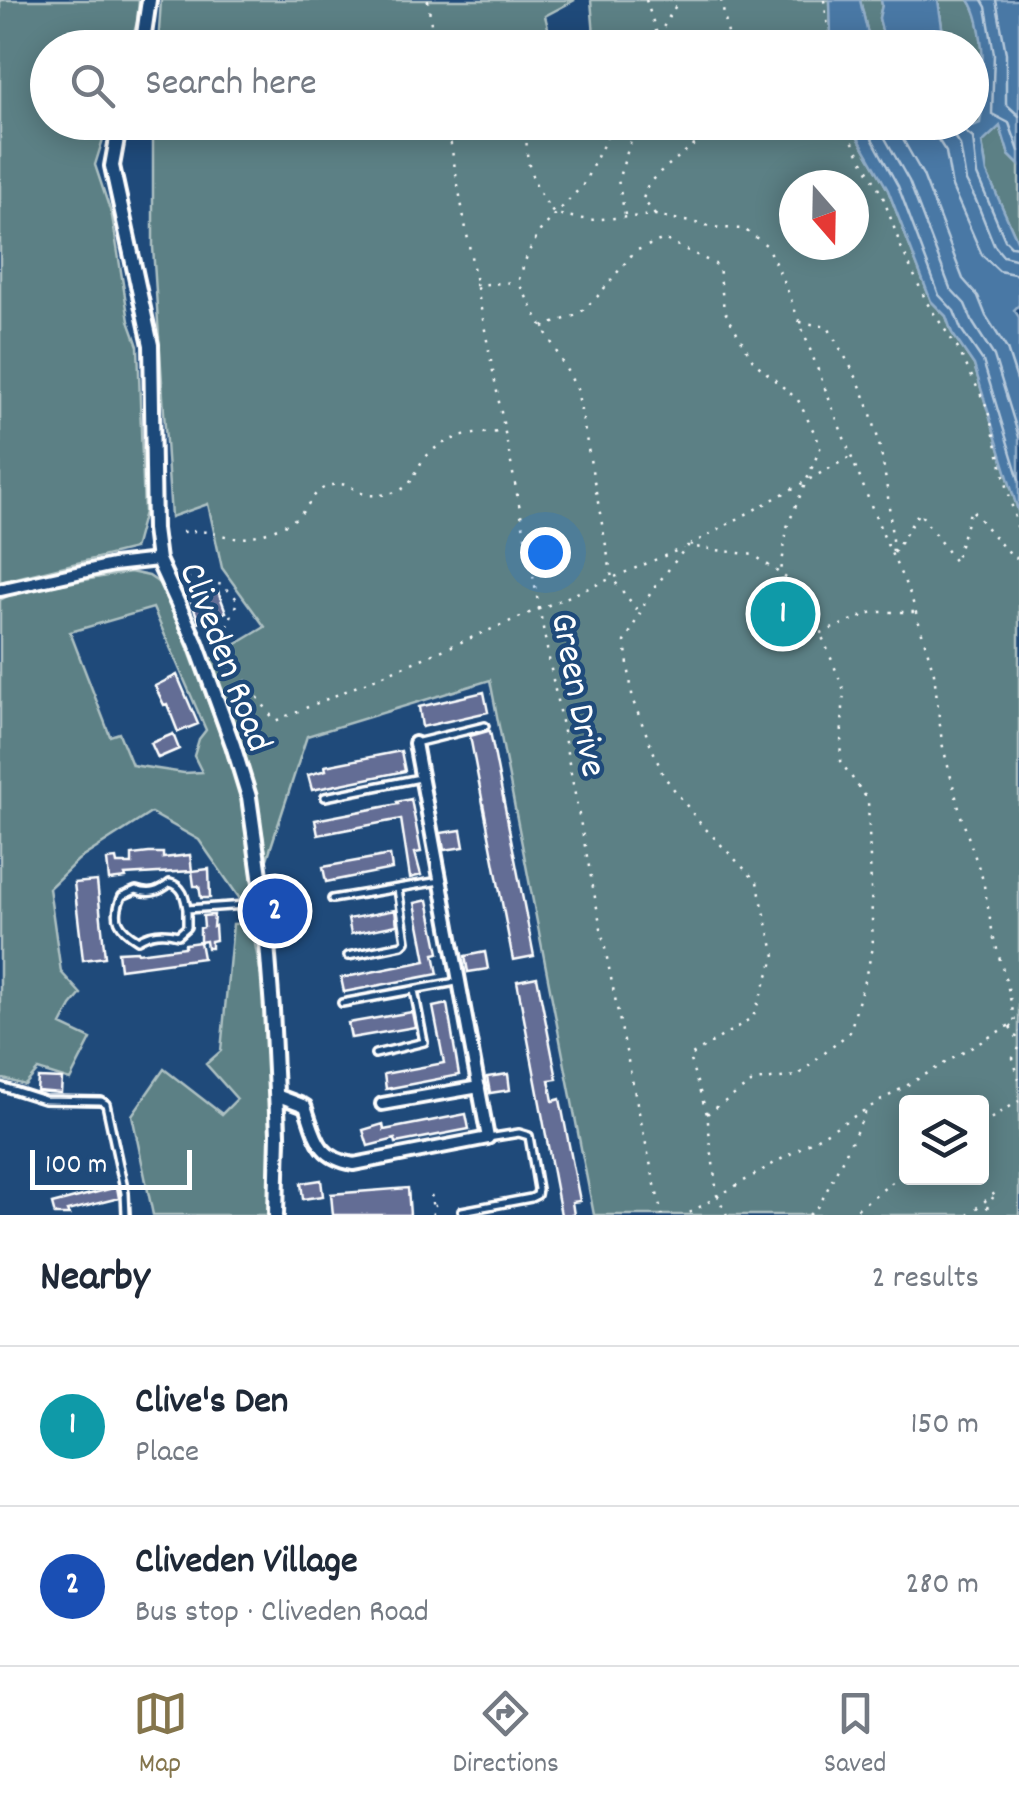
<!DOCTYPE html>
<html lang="en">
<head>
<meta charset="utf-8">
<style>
	body { margin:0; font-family:Dekko,sans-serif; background:#f2f2f3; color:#1f2937 }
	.controls { position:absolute; right:30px; bottom:30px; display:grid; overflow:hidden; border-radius:10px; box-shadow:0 5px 25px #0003 }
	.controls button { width:90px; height:90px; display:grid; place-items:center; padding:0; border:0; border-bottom:2px solid #e0e1e3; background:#fff; color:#1f2937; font:50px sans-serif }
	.compass { position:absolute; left:779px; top:170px; width:90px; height:90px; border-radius:50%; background:#fff; box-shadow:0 5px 25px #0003; rotate:160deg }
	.scale { position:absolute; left:30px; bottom:25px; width:162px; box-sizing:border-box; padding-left:10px; border:5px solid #fff; border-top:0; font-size:28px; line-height:35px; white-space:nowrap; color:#fff; -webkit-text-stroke:8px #1f4a7a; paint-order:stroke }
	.you { position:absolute; left:545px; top:552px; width:35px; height:35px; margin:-25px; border:8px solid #fff; border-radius:50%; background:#1a73e8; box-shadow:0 0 0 15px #1a73e833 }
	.badge { display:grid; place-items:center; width:65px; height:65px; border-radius:50%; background:#84754c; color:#fff; font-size:32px; font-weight:700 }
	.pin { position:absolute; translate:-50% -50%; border:5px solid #fff; box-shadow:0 2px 10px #0006 }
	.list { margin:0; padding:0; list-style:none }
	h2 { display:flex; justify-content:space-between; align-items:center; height:130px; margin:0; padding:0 40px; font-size:42px }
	h2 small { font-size:32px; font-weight:400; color:#747a83 }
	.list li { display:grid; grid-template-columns:65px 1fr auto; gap:30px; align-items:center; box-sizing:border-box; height:160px; padding:0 40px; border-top:2px solid #e0e1e3 }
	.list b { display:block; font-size:38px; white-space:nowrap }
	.list p { margin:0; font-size:32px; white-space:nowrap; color:#747a83 }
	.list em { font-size:32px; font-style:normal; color:#747a83 }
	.icon { flex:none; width:55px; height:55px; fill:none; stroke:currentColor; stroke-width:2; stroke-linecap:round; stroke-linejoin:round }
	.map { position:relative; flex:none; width:1019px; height:1215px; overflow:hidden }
	.search { position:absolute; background:#fff; box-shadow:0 5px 25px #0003; left:30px; right:30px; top:30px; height:110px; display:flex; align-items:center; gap:25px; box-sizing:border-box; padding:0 35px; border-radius:55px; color:#747a83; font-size:38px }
	.sheet { height:450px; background:#fff }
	nav { display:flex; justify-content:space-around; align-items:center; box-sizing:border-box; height:140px; border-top:2px solid #e0e1e3; background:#fff; font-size:28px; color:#747a83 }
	nav a { display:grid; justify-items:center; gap:5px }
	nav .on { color:#84754c }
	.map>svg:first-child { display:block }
</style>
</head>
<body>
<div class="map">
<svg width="1019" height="1215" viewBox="0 0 1019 1215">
	<rect width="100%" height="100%" fill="#1f4a7a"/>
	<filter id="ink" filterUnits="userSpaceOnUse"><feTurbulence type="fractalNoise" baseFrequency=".01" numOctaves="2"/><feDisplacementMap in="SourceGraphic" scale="20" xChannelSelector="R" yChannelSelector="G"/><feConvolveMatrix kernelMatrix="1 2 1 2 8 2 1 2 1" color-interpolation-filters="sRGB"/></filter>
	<g filter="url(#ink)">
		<path fill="#5b8085" stroke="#adc0c2" stroke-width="2.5" fill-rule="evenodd" d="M0 0H139L137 22 130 47 48 48V122L108 123 95 165 112 216 129 321 138 346 144 512 134 549 0 582Z
			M161 0H575L545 16 553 47H158Z
			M591 0H830L831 37 834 47H595Z
			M860 0H881L882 5 879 18 886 47H871Z
			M938 0H969C987 23 984 93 980 123L973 126 971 123 972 48 945 47Z
			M153 123H853L855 132 888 190 931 301 946 316 952 333 974 365 1019 514V1215H594L490 680 307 736 267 859 255 791 231 719 208 661 265 627 222 568 208 504 171 517 153 247ZM794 185H854V245H794ZM906 1102H982V1178H906Z
			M1000 126 1009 155 1019 165V245L987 173 982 142Z
			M130 572 149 576 165 587 243 795 253 890 248 899H240L199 840 151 813 78 860 49 888 61 972 81 994 71 1006 61 1025 91 1039 70 1080 38 1070 25 1085 0 1078V600L16 592ZM153 608 206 730 199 739 194 756 202 772 184 773 132 765 119 733 110 736 70 632Z
			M251 923 286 1107 287 1142 279 1215H153L132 1115 164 1069 222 1114 237 1099 206 1064 221 1051 233 924Z"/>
		<path fill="#4978a5" stroke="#92aec9" stroke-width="2.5" d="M830 0H860L871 47H834L831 37Z
			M881 0H938L945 47H886L879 18 882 5Z
			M969 0H1019V165L1009 155 1000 126 982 143 987 173 1019 245V305L1014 310 1019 317V514L974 365 952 333 946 316 931 301 888 190 855 132 853 123 971 122 973 126 980 123C985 93 986 23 969 0Z"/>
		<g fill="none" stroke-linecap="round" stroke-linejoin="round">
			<path stroke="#b6c9db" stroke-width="2.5" d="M982 0 986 7 994 54 992 114 1009 123 1019 151
				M996 0 1006 53V104L1019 116
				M863 122 898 186 939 295 954 311 961 329 983 361 1019 480
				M876 122 909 181 950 288 965 304 973 323 994 356 1019 437
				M893 122 923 175 963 279 978 296 986 316 1007 349 1019 386
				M934 122 937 138 946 152 952 187 982 255 999 271 1019 275
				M949 122 952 134 960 145 966 181 975 198 994 245 1003 256 1019 260
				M961 122 964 131 973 138 977 175 1005 240 1011 246 1019 247"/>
		</g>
		<path fill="#636d95" stroke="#fff" stroke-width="2.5" d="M218 591 226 612 199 622 191 601Z
			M778 600 794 603 799 618 788 632 776 631 767 610Z
			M177 675 198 724 178 732 167 704 164 705 155 686Z
			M484 692 488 712 422 727 419 707Z
			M488 731H490L534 956 513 960 470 736Z
			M173 734 179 749 158 758 151 743Z
			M401 751 405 771 312 790 308 775 326 770 325 766Z
			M411 799 421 852 415 853 421 875 410 878 401 819 318 835 315 820 398 804 397 802Z
			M461 830 464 847 444 850 441 833Z
			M149 853H163V858L190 855 192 871 125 875 126 878 109 880 107 860 116 859 117 864H132V855Z
			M390 855 392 869 326 882 323 867Z
			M209 869 210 898H201L199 886H194L192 871Z
			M97 881 105 957 83 960 74 883Z
			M428 900 439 953 434 954 438 974 344 992 341 978 426 961 415 903Z
			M395 910 397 925 351 934 348 919Z
			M214 915 213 927 215 926 216 940 211 941V948H207L206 941 200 942V928L204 927 203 916Z
			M200 942 203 958 120 969 118 952 137 951 138 953 185 947V944Z
			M485 952 488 969 468 972 465 956Z
			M537 977 557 1079 549 1080 553 1101 560 1099 580 1201 572 1202 574 1215H561L517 981Z
			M447 1004 459 1075 386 1089 384 1074 444 1063 433 1007Z
			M412 1012 415 1027 351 1038 348 1023Z
			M508 1074 510 1090 490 1093 487 1077Z
			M38 1078 62 1079 61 1093 37 1091Z
			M466 1114 469 1129 396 1143 395 1139 368 1146 363 1130 383 1124 384 1130Z
			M321 1180 323 1196 303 1199 301 1183Z
			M117 1187 119 1198 67 1211 69 1215H55L52 1204Z
			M408 1188 410 1215H333L331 1194Z"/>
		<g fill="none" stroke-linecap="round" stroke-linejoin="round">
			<g stroke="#fff" stroke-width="12">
				<path id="service" d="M119 130 150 131 195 122
					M415 743 485 726
					M325 797 420 778
					M332 899 440 881
					M187 909C185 897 183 886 170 883 159 892 150 895 136 890L122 896C112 918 118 928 138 940 151 932 163 931 178 935L187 927V909L261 904
					M348 956 402 945 406 941 398 889
					M342 1003 456 982
					M375 1054 424 1042 414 990
					M0 1086 44 1100 101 1101 106 1104 125 1193 126 1215
					M462 1211 531 1198 537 1195 538 1189 529 1136 519 1133 488 1138"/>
			</g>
			<g stroke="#fff" stroke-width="18">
				<path id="minor" d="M0 590 113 565 158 560
					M276 1095 305 1106C316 1137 317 1158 354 1164L488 1138 415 743
					M382 1104 479 1087"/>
			</g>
			<g stroke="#fff" stroke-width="20">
				<path id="tertiary" d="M142 48 149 0
					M120 122 112 166 151 345 154 529 158 560 196 643 233 745 249 797 264 904 272 1009 278 1134 276 1215"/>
			</g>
			<path stroke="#fff" stroke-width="2.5" stroke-dasharray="2.5 8" stroke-linecap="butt" d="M428 0 434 48
				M646 0 658 37 657 48
				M721 0 731 48
				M824 0 831 48
				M658 36 679 0
				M447 122C476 292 511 460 543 628 581 824 617 1021 662 1215
				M528 122C523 161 531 183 554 214L589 220 655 215 720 228 744 229 766 245 783 279 851 456 886 542 911 596 934 673 942 743 961 816 983 880 993 935 1008 988 1015 1022 686 1215
				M602 122 605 126 626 122
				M846 122 850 137 883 197 901 247 927 303 958 349 987 407 1019 534
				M605 126 607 137 583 185 540 231 528 253 518 282 577 389 612 578 639 612
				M625 215 618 180 637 122
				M655 215 643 199 648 184 660 172 691 147 713 135 723 122
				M475 285 516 282
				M800 322 828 327C839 348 853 368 862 390 884 442 889 498 893 553
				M543 327 579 314 597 297 635 251 664 239 719 266 724 310 754 362 798 400 821 446 787 527 781 572
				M182 532C206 529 213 534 235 538 248 540 282 528 293 520 310 510 310 490 332 485 351 481 353 492 368 495 374 496 392 494 398 491 413 485 414 474 421 463 441 435 472 433 504 432
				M690 545 850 457
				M894 553 919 512 955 562 971 509 1004 548 1019 560
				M177 576 223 585 238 600 222 638 238 670 275 721 683 548
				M821 633 873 612H914
				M1010 1026 1019 1032
				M1010 1027 1019 1041
				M1019 1048 1013 1058 1019 1079
				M707 1114 754 1081 797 1076 850 1032 873 948 868 800 840 761 844 690 824 641 793 583 754 555 687 546 651 592 625 642 633 701 663 775 700 823 757 882 775 956 753 1017 689 1057 707 1114 717 1195 727 1215
				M982 1124 1019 1101
				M431 1195 438 1215
				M432 1202 433 1215
				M809 1215 820 1204 868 1108
				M849 1215 906 1172
				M968 1215 996 1192 983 1215"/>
			<use href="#service" stroke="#1f4a7a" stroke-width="5"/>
			<use href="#minor" stroke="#1f4a7a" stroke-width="10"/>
			<use href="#tertiary" stroke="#1f4a7a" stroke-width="12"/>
		</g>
	</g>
	<g text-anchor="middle" stroke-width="9" stroke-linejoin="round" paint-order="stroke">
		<g font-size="38" fill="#fff" stroke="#1f4a7a">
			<text transform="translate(228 656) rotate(69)" y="13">Cliveden Road</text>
			<text transform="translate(581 694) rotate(79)" y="13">Green Drive</text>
		</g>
	</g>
</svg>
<div class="controls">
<button><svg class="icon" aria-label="layers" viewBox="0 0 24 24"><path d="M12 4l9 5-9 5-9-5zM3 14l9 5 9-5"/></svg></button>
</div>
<svg class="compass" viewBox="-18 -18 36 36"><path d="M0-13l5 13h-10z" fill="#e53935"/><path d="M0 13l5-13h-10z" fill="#747a83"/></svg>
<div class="scale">100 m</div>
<div class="you"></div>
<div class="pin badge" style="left:783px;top:614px;background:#0f9aa8">1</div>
<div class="pin badge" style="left:275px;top:911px;background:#1a4fb4">2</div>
<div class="search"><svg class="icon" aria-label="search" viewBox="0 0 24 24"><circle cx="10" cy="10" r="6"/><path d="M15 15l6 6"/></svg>Search here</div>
</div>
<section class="sheet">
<h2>Nearby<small>2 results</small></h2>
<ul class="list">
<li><span class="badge" style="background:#0f9aa8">1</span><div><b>Clive's Den</b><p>Place</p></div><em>150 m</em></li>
<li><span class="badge" style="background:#1a4fb4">2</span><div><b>Cliveden Village</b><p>Bus stop · Cliveden Road</p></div><em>280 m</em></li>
</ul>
</section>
<nav>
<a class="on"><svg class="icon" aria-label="map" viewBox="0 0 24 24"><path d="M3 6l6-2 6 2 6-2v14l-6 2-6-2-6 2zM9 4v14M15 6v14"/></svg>Map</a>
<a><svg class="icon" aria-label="directions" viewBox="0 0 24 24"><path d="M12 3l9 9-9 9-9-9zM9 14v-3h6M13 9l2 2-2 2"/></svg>Directions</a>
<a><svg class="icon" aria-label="saved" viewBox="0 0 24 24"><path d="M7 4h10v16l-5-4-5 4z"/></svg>Saved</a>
</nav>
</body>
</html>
